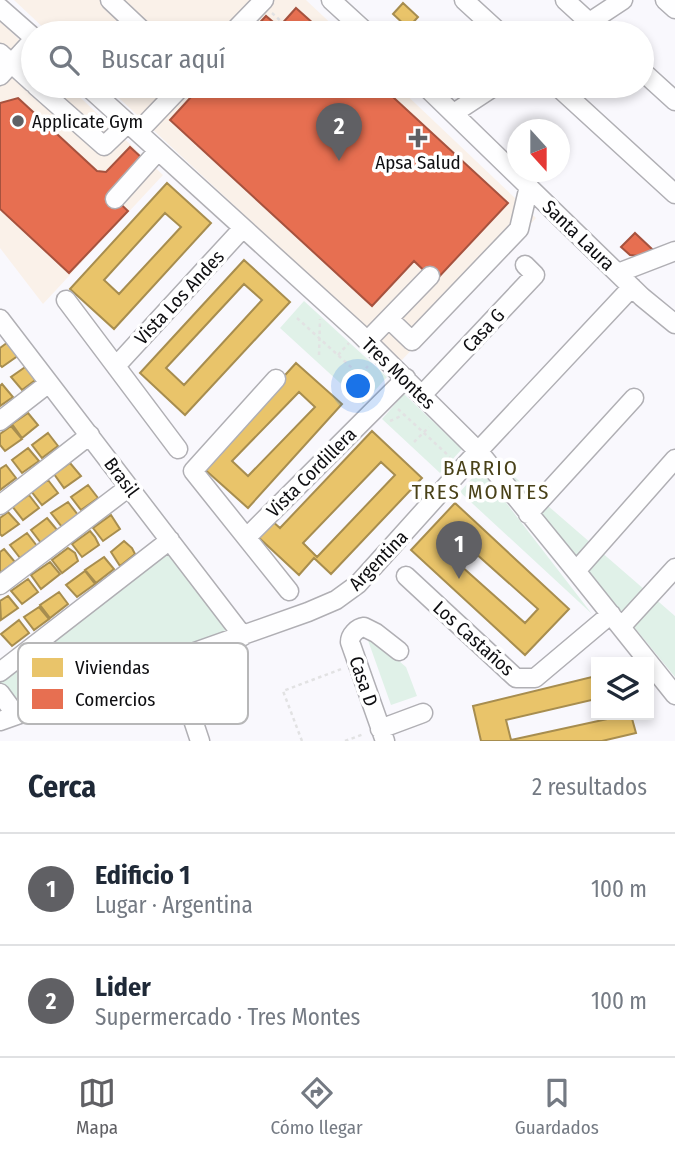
<!DOCTYPE html>
<html lang="es">
<head>
<meta charset="utf-8">
<style>
	body { margin:0; font-family:"Fira Sans Condensed",sans-serif; background:#f2f2f3; color:#1f2937 }
	.controls { position:absolute; right:21px; bottom:21px; display:grid; overflow:hidden; border-radius:0px; box-shadow:0 4px 10px #0003 }
	.controls button { width:63px; height:63px; display:grid; place-items:center; padding:0; border:0; border-bottom:2px solid #e0e1e3; background:#fff; color:#1f2937; font:35px sans-serif }
	.compass { position:absolute; left:507px; top:119px; width:63px; height:63px; border-radius:50%; background:#fff; box-shadow:0 4px 10px #0003; rotate:159deg }
	.you { position:absolute; left:359px; top:387px; width:24px; height:24px; margin:-18px; border:5px solid #fff; border-radius:50%; background:#1a73e8; box-shadow:0 0 0 10px #1a73e833 }
	.badge { display:grid; place-items:center; width:46px; height:46px; border-radius:50%; background:#606064; color:#fff; font-size:23px; font-weight:700 }
	.pin { position:absolute; translate:-50% -58px; filter:drop-shadow(0 2px 4px #0008) }
	.pin::after { content:''; position:absolute; top:37px; width:24px; height:21px; background:inherit; clip-path:polygon(0 0,100% 0,50% 100%) }
	.list { margin:0; padding:0; list-style:none }
	h2 { display:flex; justify-content:space-between; align-items:center; height:91px; margin:0; padding:0 28px; font-size:30px }
	h2 small { font-size:23px; font-weight:400; color:#747a83 }
	.list li { display:grid; grid-template-columns:46px 1fr auto; gap:21px; align-items:center; box-sizing:border-box; height:112px; padding:0 28px; border-top:2px solid #e0e1e3 }
	.list b { display:block; font-size:26px; white-space:nowrap }
	.list p { margin:0; font-size:23px; white-space:nowrap; color:#747a83 }
	.list em { font-size:23px; font-style:normal; color:#747a83 }
	.icon { flex:none; width:38px; height:38px; fill:none; stroke:currentColor; stroke-width:2; stroke-linecap:round; stroke-linejoin:round }
	.map { position:relative; flex:none; width:675px; height:741px; overflow:hidden }
	.search { position:absolute; background:#fff; box-shadow:0 4px 10px #0003; left:21px; right:21px; top:21px; height:77px; display:flex; align-items:center; gap:18px; box-sizing:border-box; padding:0 24px; border-radius:38px; color:#747a83; font-size:26px }
	.sheet { height:315px; background:#fff }
	nav { display:flex; justify-content:space-around; align-items:center; box-sizing:border-box; height:98px; border-top:2px solid #e0e1e3; background:#fff; font-size:19px; color:#747a83 }
	nav a { display:grid; justify-items:center; gap:4px }
	nav .on { color:#606064 }
	.map>svg:first-child { display:block }
</style>
</head>
<body>
<div class="map">
<svg width="675" height="741" viewBox="0 0 675 741">
	<rect width="100%" height="100%" fill="#f9f8fd"/>
	<path fill="#faf1e9" d="M14 0H306L341 33H49Z
		M0 21 33 53V86H68L163 175 43 304 0 248Z
		M106 86H397L536 218 401 361Z"/>
	<path fill="#e0f1e8" d="M304 301 387 377 363 404 280 328Z
		M404 394 462 449 440 473 382 419Z
		M502 466 675 616V677Z
		M480 469 592 614 460 492Z
		M166 548 226 627 224 633 19 708 0 687V676Z
		M365 632 406 667 417 696 391 705Z"/>
	<path fill="#e9c46a" stroke="#a78d4f" stroke-width="2" fill-rule="evenodd" d="M403 3 418 17 408 28 393 14Z
		M167 183 211 223 114 329 70 289ZM165 213 181 227 119 294 104 280Z
		M244 260 290 302 185 415 140 373ZM244 284 262 300 184 385 166 368Z
		M8 342 19 355 2 367 0 365V348Z
		M296 363 342 404 248 508 202 467ZM299 392 315 407 248 476 232 461Z
		M28 365 38 378 22 390 11 377Z
		M2 384 13 397 0 406V386Z
		M28 413 38 425 22 438 12 424Z
		M11 426 22 439 5 451 0 445V434Z
		M372 431 422 478 331 574 314 558 299 575 256 535 271 520 280 528ZM381 462 395 475 317 557 303 543Z
		M48 433 58 446 42 458 32 445Z
		M28 448 39 461 22 473 12 460Z
		M70 463 81 476 64 488 54 474Z
		M6 465 16 478 0 490V469Z
		M48 480 58 493 42 505 31 491Z
		M88 485 98 498 81 510 71 497Z
		M29 495 39 508 23 520 12 506Z
		M68 502 78 515 62 527 51 513Z
		M455 503 569 609 525 655 411 550ZM455 535 538 609 525 623 442 549Z
		M8 512 19 524 2 536 0 534V518Z
		M111 515 120 529 103 541 93 528Z
		M47 518 58 531 41 543 31 530Z
		M90 531 95 537 99 545 82 557 72 544Z
		M27 533 37 546 20 558 10 545Z
		M124 541 132 548 135 554 120 566 111 552Z
		M68 548 75 553 78 561 62 573 52 560Z
		M4 549 15 562 0 573V552Z
		M104 557 114 569 96 583 85 570Z
		M50 562 60 574 41 589 31 575Z
		M85 571 95 584 77 597 66 585Z
		M28 579 38 592 22 604 11 591Z
		M59 592 68 604 50 618 40 605Z
		M8 596 18 608 1 620 0 601Z
		M39 607 49 619 34 630 24 617Z
		M19 620 29 633 12 646 1 634Z
		M596 676V699L506 720 511 740 612 718 611 715H631L636 733 602 741H481L473 706Z"/>
	<path fill="#e76f51" stroke="#a6523e" stroke-width="2" d="M296 8 324 33H250L266 16 279 27Z
		M201 86H381L508 203 435 281 414 261 372 306 170 120Z
		M18 98 97 171 106 172 130 147 142 158 109 193 128 211 69 273 0 209V103Z
		M635 233 653 250 639 256 630 255 621 247Z"/>
	<g fill="none" stroke-linecap="round" stroke-linejoin="round">
		<g stroke="#b0afb4" stroke-width="21">
			<path id="minor" d="M110 0 145 33
				M331 0 367 33
				M464 0 500 33
				M565 0 601 33
				M665 0 675 9
				M0 8 33 37
				M232 33 264 0
				M573 33 623 0
				M0 53 33 83
				M642 71 675 101
				M0 76 33 40
				M36 86 104 146 128 123
				M87 86 359 333 479 452 576 571 675 695
				M425 86 642 297 675 324
				M557 86 675 194
				M454 113 495 86
				M138 132 182 86
				M115 199 158 151
				M618 273 675 251
				M66 300 178 449
				M0 319 243 636
				M389 319 412 341 519 229 529 186
				M367 341 430 276
				M116 366 243 228
				M276 379 193 471 289 591
				M422 395 535 275 525 265
				M0 421 49 383
				M0 505 90 435
				M528 514 634 398
				M247 537 406 378
				M576 571 675 459
				M406 576 516 678H535L611 614
				M0 585 129 487
				M621 627 675 568
				M0 672 170 540
				M0 693 16 715
				M191 714 200 741
				M0 721 308 612 336 600 358 584 467 463 632 287
				M380 729 423 713
				M385 741 350 642C350 635 357 628 364 627L376 633 399 651"/>
		</g>
		<path stroke="#e2e2e3" stroke-width="2.5" stroke-dasharray="3.5 3.5" stroke-linecap="butt" d="M272 13 283 23
			M297 318 373 387
			M319 355 320 319
			M338 355 349 343
			M352 384 368 366
			M398 409 450 457
			M390 421 403 415
			M414 442 429 427
			M302 741 283 691 344 668
			M345 741 364 734"/>
		<use href="#minor" stroke="#fefeff" stroke-width="18"/>
	</g>
	<g fill="#606064" stroke="#fff" stroke-width="2.5">
		<circle cx="18" cy="121" r="7"/>
		<path d="M414.5 127.5h7v7h7v7h-7v7h-7v-7h-7v-7h7z"/>
	</g>
	<g text-anchor="middle" stroke-width="7" stroke-linejoin="round" paint-order="stroke">
		<g font-size="19" fill="#0e0e11" stroke="#fff" text-anchor="start">
			<text x="32" y="128">Applicate Gym</text>
			<text x="418" y="169" text-anchor="middle">Apsa Salud</text>
		</g>
		<g font-size="19" fill="#0e0e11" stroke="#fff">
			<text transform="translate(579 235) rotate(44)" y="7">Santa Laura</text>
			<text transform="translate(179 297) rotate(-47)" y="7">Vista Los Andes</text>
			<text transform="translate(483 330) rotate(-47)" y="7">Casa G</text>
			<text transform="translate(399 373) rotate(44)" y="7">Tres Montes</text>
			<text transform="translate(311 472) rotate(-45)" y="7">Vista Cordillera</text>
			<text transform="translate(122 477) rotate(53)" y="7">Brasil</text>
			<text transform="translate(378 560) rotate(-46)" y="7">Argentina</text>
			<text transform="translate(474 638) rotate(42)" y="7">Los Castaños</text>
			<text transform="translate(364 681) rotate(71)" y="7">Casa D</text>
		</g>
		<g font-size="21" letter-spacing="2" fill="#494118" stroke="#fff">
			<text x="481" y="475">BARRIO<tspan x="481" dy="24">TRES MONTES</tspan></text>
		</g>
	</g>
	<rect x="18" y="643" width="230" height="81" rx="10" fill="#fff" stroke="#b7b7b8" stroke-width="2"/>
	<rect x="32" y="658" width="31" height="19" fill="#e9c46a"/>
	<rect x="32" y="689" width="31" height="20" fill="#e76f51"/>
	<g font-size="19" fill="#0e0e11">
		<text x="75" y="674">Viviendas</text>
		<text x="75" y="706">Comercios</text>
	</g>
</svg>
<div class="controls">
<button><svg class="icon" aria-label="layers" viewBox="0 0 24 24"><path d="M12 4l9 5-9 5-9-5zM3 14l9 5 9-5"/></svg></button>
</div>
<svg class="compass" viewBox="-18 -18 36 36"><path d="M0-13l5 13h-10z" fill="#e53935"/><path d="M0 13l5-13h-10z" fill="#747a83"/></svg>
<div class="you"></div>
<div class="pin badge" style="left:459px;top:579px">1</div>
<div class="pin badge" style="left:339px;top:161px">2</div>
<div class="search"><svg class="icon" aria-label="search" viewBox="0 0 24 24"><circle cx="10" cy="10" r="6"/><path d="M15 15l6 6"/></svg>Buscar aquí</div>
</div>
<section class="sheet">
<h2>Cerca<small>2 resultados</small></h2>
<ul class="list">
<li><span class="badge">1</span><div><b>Edificio 1</b><p>Lugar · Argentina</p></div><em>100 m</em></li>
<li><span class="badge">2</span><div><b>Lider</b><p>Supermercado · Tres Montes</p></div><em>100 m</em></li>
</ul>
</section>
<nav>
<a class="on"><svg class="icon" aria-label="map" viewBox="0 0 24 24"><path d="M3 6l6-2 6 2 6-2v14l-6 2-6-2-6 2zM9 4v14M15 6v14"/></svg>Mapa</a>
<a><svg class="icon" aria-label="directions" viewBox="0 0 24 24"><path d="M12 3l9 9-9 9-9-9zM9 14v-3h6M13 9l2 2-2 2"/></svg>Cómo llegar</a>
<a><svg class="icon" aria-label="saved" viewBox="0 0 24 24"><path d="M7 4h10v16l-5-4-5 4z"/></svg>Guardados</a>
</nav>
</body>
</html>
